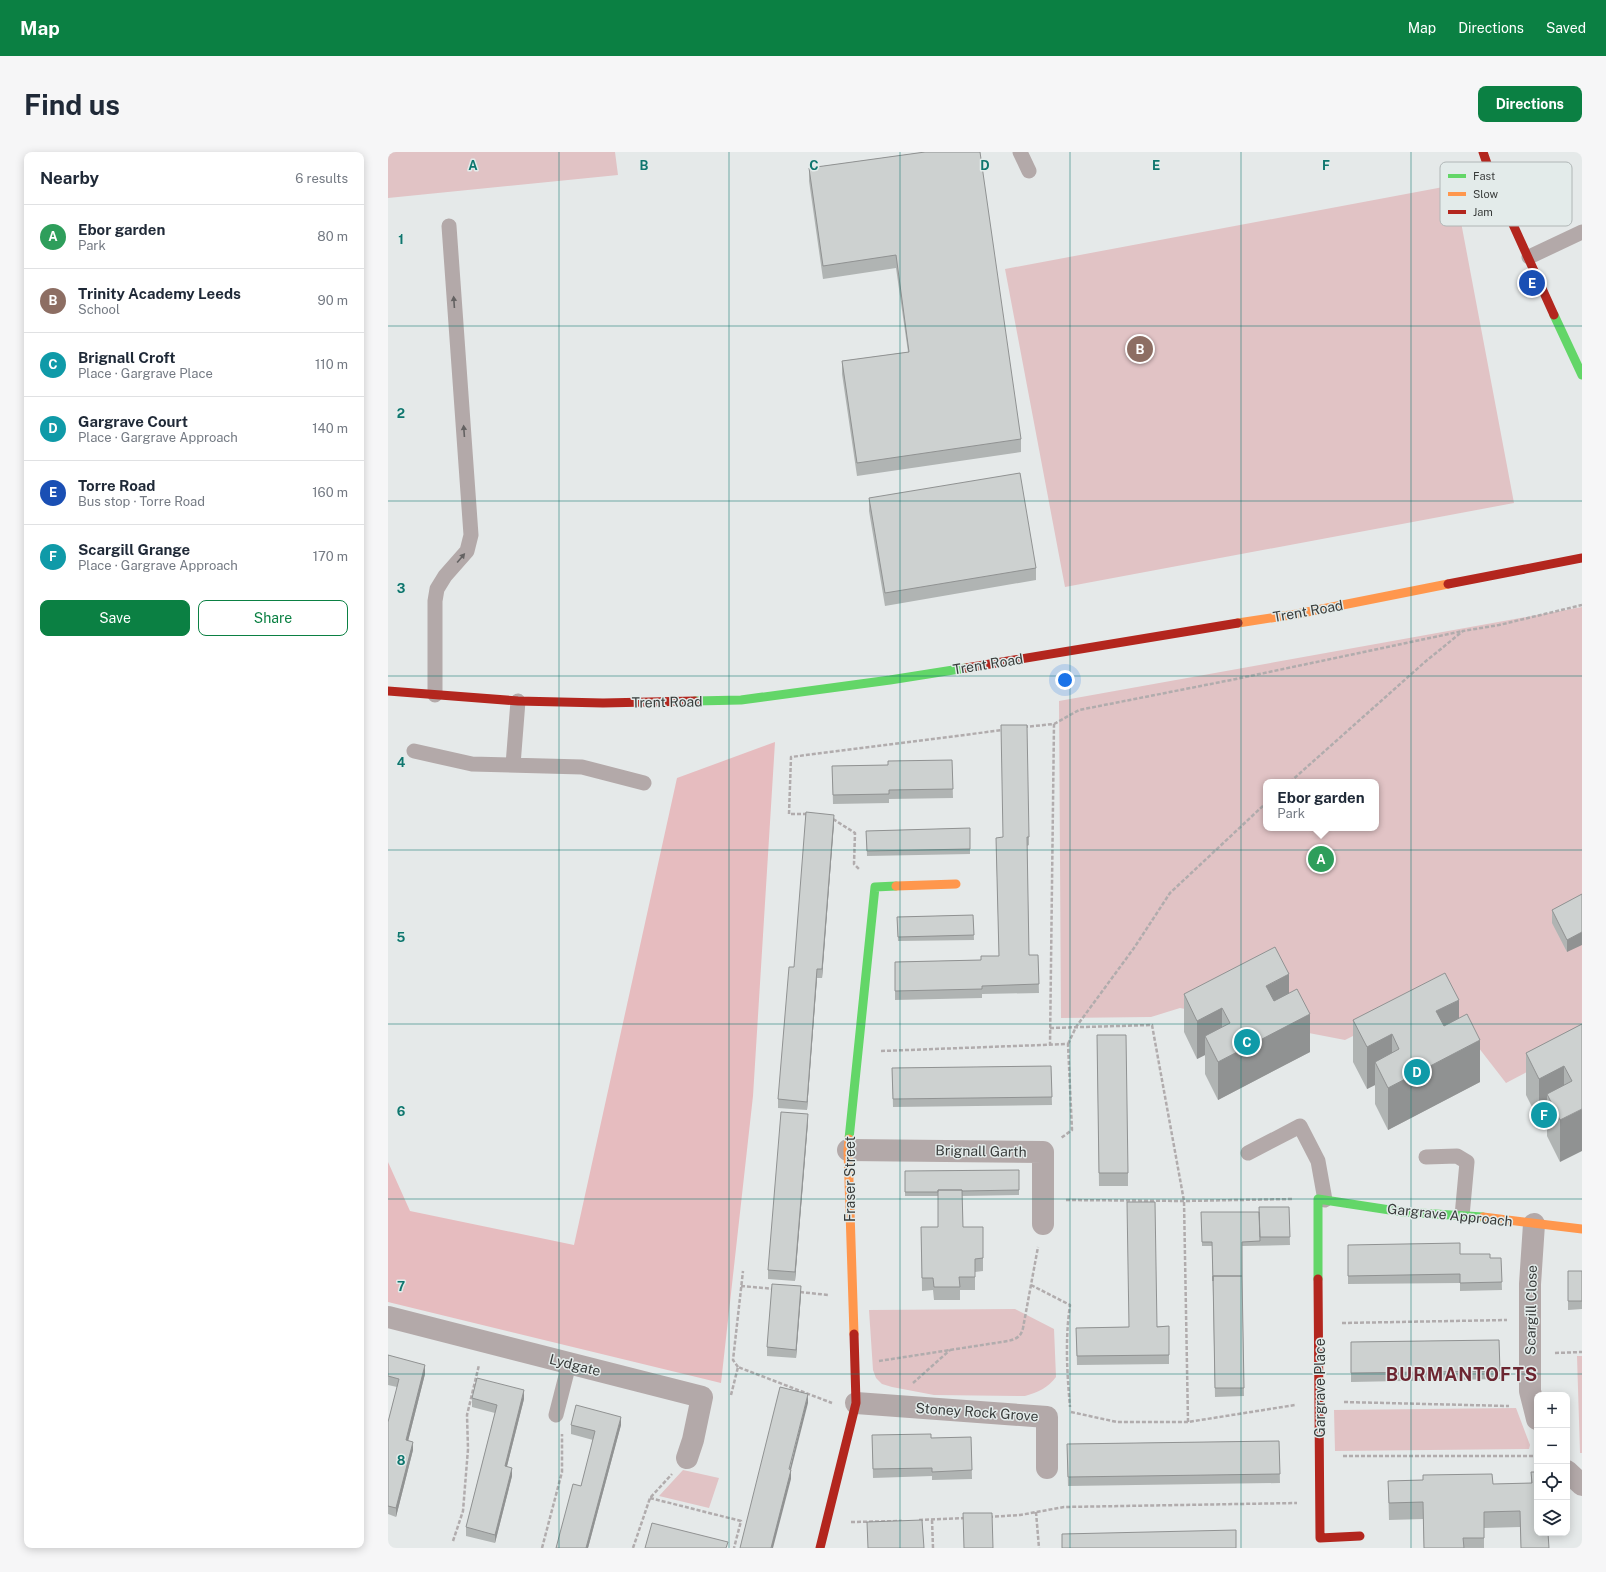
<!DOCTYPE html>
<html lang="en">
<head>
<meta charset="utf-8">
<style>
	body { margin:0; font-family:"Public Sans",sans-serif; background:#f6f6f7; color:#1f2937 }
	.controls { position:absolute; right:12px; bottom:12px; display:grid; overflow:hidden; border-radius:8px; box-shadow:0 2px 10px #0003 }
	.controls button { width:36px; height:36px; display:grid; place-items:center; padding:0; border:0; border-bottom:1px solid #e0e1e3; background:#fff; color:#1f2937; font:20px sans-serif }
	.you { position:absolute; left:677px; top:528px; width:14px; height:14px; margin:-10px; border:3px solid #fff; border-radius:50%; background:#1a73e8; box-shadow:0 0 0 6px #1a73e833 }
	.badge { display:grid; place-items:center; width:26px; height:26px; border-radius:50%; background:#0b8043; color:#fff; font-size:13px; font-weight:700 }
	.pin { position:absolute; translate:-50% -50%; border:2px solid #fff; box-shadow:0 1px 4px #0006 }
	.popup { position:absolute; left:875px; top:627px; width:116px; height:52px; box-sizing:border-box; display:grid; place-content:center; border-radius:8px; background:#fff; filter:drop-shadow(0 1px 3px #0005); font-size:13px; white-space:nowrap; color:#747a83 }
	.popup b { font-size:15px; color:#1f2937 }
	.popup::after { content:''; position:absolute; left:50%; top:100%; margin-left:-8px; border:8px solid transparent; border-top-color:#fff }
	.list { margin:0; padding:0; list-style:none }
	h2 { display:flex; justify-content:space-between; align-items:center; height:52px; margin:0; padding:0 16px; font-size:17px }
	h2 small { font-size:13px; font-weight:400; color:#747a83 }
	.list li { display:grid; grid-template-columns:26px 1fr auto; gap:12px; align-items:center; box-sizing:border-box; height:64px; padding:0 16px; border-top:1px solid #e0e1e3 }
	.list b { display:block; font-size:15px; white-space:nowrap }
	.list p { margin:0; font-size:13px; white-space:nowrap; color:#747a83 }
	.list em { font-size:13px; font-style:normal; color:#747a83 }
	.actions { display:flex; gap:8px; padding:12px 16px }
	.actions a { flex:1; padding:9px 0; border:1px solid #0b8043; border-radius:8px; text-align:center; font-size:14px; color:#0b8043 }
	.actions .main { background:#0b8043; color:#fff }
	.icon { flex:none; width:22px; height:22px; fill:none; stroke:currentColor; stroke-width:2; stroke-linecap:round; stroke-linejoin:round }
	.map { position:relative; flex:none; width:1194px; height:1396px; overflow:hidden; border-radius:8px }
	header { display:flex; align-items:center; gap:24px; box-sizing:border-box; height:56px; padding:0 20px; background:#0b8043; color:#fff }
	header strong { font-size:19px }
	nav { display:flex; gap:22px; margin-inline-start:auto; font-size:14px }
	.intro { display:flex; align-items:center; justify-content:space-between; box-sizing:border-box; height:96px; padding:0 24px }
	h1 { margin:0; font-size:28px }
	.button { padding:10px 18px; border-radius:8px; background:#0b8043; color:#fff; font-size:14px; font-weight:700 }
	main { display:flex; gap:24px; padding:0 24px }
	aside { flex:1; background:#fff; border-radius:8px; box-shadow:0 2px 10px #0003 }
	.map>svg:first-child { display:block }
</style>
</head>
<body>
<header>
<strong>Map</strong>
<nav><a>Map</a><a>Directions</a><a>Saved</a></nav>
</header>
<div class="intro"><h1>Find us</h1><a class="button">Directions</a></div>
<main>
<aside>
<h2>Nearby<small>6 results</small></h2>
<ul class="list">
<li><span class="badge" style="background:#2e9e5b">A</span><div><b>Ebor garden</b><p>Park</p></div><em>80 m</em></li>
<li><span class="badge" style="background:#8d6e63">B</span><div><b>Trinity Academy Leeds</b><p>School</p></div><em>90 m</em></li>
<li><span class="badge" style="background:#0f9aa8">C</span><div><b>Brignall Croft</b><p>Place · Gargrave Place</p></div><em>110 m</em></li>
<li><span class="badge" style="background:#0f9aa8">D</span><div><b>Gargrave Court</b><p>Place · Gargrave Approach</p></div><em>140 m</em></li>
<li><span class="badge" style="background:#1a4fb4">E</span><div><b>Torre Road</b><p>Bus stop · Torre Road</p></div><em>160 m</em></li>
<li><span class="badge" style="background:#0f9aa8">F</span><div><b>Scargill Grange</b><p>Place · Gargrave Approach</p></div><em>170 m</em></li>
</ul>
<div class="actions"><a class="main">Save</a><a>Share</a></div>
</aside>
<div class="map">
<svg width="1194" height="1396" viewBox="0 0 1194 1396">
	<rect width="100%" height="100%" fill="#e5e9e9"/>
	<path fill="#e1c3c5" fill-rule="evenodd" d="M0 0H227L230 23 0 46Z
		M1066 33 1126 351 677 435 617 117Z
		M1194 455V891L1118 931 1049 842 957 888 792 856 763 865 673 866 671 549ZM878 630H988V676H878Z
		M627 1157 666 1177 668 1225C660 1236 650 1240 637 1244L546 1243 504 1235 494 1232 488 1226 485 1218 481 1158Z
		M1189 1204H1194V1301H1192Z
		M1128 1256 1142 1293 1141 1297 947 1299 946 1258Z
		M295 1318 331 1326 321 1356 271 1344Z"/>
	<path fill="#e6bcbf" d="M387 590 365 944 333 1231 0 1150V1010L22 1059 186 1093 289 626Z"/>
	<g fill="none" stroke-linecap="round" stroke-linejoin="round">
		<path stroke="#b1acad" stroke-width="2.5" stroke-dasharray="4 2" stroke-linecap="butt" d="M666 572 691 558 848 527 1075 479
			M636 575 666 572 662 893
			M902 630 1038 509 1075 479 1111 473 1194 453
			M419 662H401L403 605 615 578
			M445 667 467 681 466 712 471 717
			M662 876 764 873 796 1049 800 1270
			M680 892 688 875 746 796 782 741 878 651
			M493 899 680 892 684 978 673 986
			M678 1048 796 1049 905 1047
			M643 1133 682 1153C677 1187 679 1221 682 1255
			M353 1134 387 1137
			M412 1140 440 1143
			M954 1171 1119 1168
			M1167 1201 1194 1200
			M491 1209 620 1189C628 1187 633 1185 635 1176L650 1095
			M350 1215 345 1208 355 1119
			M525 1231 562 1198
			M343 1243 350 1215 444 1251
			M956 1250 1121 1254
			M683 1260 729 1270H800L907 1253
			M955 1304H1149
			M262 1346 353 1369 346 1396
			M648 1360 651 1396
			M601 1365 632 1363 676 1355 909 1351
			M531 1368 578 1366
			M544 1368 545 1396
			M463 1370 514 1369
			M65 1389 75 1359 80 1297 79 1263 91 1213
			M154 1396 174 1320V1282
			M245 1396 262 1346 284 1322"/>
		<path stroke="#b3a9a9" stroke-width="15" d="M632 0 641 19
			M1141 105 1194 80
			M47 543V449L49 437 57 424 79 399 83 383 61 74
			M26 599 84 612 194 615 256 631
			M125 613 130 549
			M860 1001 912 974 930 1009 937 1048
			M1038 1005 1069 1004 1079 1010 1074 1064
			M168 1263 181 1212"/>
		<path stroke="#b3a9a9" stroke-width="22" d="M460 998 655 1000V1072
			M1146 1072 1142 1132V1239L1149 1267
			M0 1165 314 1245 305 1288 299 1306
			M468 1251 659 1265V1316
			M1179 1319 1194 1333"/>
		<path stroke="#63d668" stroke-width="9" d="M1166 163 1194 223
			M307 549 353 548 502 528 578 516
			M461 987 487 735 508 734
			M930 1127V1047L1015 1060 1095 1065"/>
		<path stroke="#ff974d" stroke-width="9" d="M850 471 909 462 1060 432
			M508 734 568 732
			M461 987 460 998 466 1182
			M1095 1065 1194 1077"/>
		<path stroke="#b3261e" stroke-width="9" d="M1095 0 1104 26 1166 163
			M1060 432 1194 406
			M578 516 850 471
			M0 539 130 549 215 551 307 549
			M930 1127 932 1386 972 1384
			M432 1396 468 1251 466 1182"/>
	</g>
	<path fill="#b0b4b3" d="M537 0 633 287V300L469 324 454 222V209L520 200 508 116 435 127 421 29V16Z
		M481 346 648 416V428L497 454 481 359Z
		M564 608 565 646 501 647V651L445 652 444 614 500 613Z
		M446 671 434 826H429L419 958 390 956V947L406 815Z
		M582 676V702L479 704 478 679Z
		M641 685V693L639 694 641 803H650L651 841 594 842V846L507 848V810L593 808 611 804 608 686Z
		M1194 742 1179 800 1164 771V758Z
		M585 763 586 788 510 789 509 765Z
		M901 841 922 900 830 948 817 922V903L809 907 796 880V842Z
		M1071 866 1092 930 1000 978 987 952V933L979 937 965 910V868Z
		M1194 872 1172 1010 1159 984V965L1151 969 1138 943V901Z
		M709 883 740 1021V1034H711Z
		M663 914 664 953 505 955 504 916Z
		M420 970 407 1129 380 1127V1118Z
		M631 1018V1043L574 1044 575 1075H595V1119L587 1120V1138H572V1148H546L545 1138 534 1139 533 1075H550V1044H517V1019Z
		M901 1055 902 1093 854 1094 856 1244 827 1245 824 1094H814L813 1060H871Z
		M960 1093 1102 1106H1113L1114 1138 1072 1139V1131L960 1132Z
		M1180 1119H1194V1157L1180 1158Z
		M413 1143 408 1206 379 1204V1195Z
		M781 1174V1212L689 1213 688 1176Z
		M1111 1188 1112 1227 963 1230V1190Z
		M0 1203 37 1222 20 1289 25 1298 8 1365 0 1362V1270L9 1235 0 1233Z
		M84 1246 136 1247 119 1314 124 1324 107 1391 78 1384V1375L107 1261 84 1255Z
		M183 1273H233L200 1396H168L193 1334 205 1288 183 1282Z
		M484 1283 543 1286 583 1285 584 1327 544 1328V1324L485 1326Z
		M891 1289 892 1331 680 1334 679 1292Z
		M1143 1320 1161 1396H1133L1132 1375 1096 1376V1396H1036L1035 1367 1001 1368 1000 1329 1105 1332 1143 1331Z"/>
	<path fill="#909292" d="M446 663V671L434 826V817Z
		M1194 780V793L1179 800V788Z
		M429 817V826L419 958V950Z
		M901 822V859L878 871V834Z
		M1071 848V890L1048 901V859Z
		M834 856V894L817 884V903L809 907V869Z
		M922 862V900L830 948V910Z
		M1004 882V924L987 910V933L979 937V895Z
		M1092 888V930L1000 978V936Z
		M1176 914V956L1159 942V965L1151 969V927Z
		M1194 957V999L1172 1010V968Z
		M420 962V970L407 1129V1120Z
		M413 1134V1143L408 1206V1198Z
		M37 1213V1222L18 1297V1288Z
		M136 1238V1247L117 1322V1314Z
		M420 1242V1251L403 1318V1327L385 1396H383L406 1299Z
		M233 1265V1273L200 1396H198Z
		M25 1290V1298L8 1365V1356Z
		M124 1316V1324L107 1391V1383Z"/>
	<path fill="#cdd1d0" stroke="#909292" d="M537 0H592L633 287 469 311 454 209 521 200 508 103 435 114 421 16Z
		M632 321 648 416 497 441 481 346Z
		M613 573H639L641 685H639L641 803H650L651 832 594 834V837L507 839V810L593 808V804H611L608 686 615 685Z
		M564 608 565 637 501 638V642L445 643 444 614 500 613V609Z
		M418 660 446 663 434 817H429L419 950 390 947 401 815H406Z
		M582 676V697L479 699 478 679Z
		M1194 742V780L1179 788 1164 758Z
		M585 763 586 783 510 785 509 765Z
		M887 795 901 822 878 834 886 849 909 837 922 862 830 910 817 884 842 871 834 856 809 869 796 842Z
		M1057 821 1071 848 1048 859 1056 874 1079 862 1092 888 1000 936 987 910 1011 897 1004 882 979 895 965 868Z
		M1194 872V957L1172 968 1159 942 1184 929 1176 914 1151 927 1138 901Z
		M709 883H738L740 1021H711Z
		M663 914 664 945 505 947 504 916Z
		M393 960 420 962 407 1120 380 1118Z
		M631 1018V1038L574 1039V1038H550V1040H517V1019Z
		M550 1038H574L575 1075H595V1106L587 1107V1125H571L572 1135H546L545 1126H534L533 1075H550Z
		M739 1050H767L769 1175 781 1174V1203L689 1204 688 1176 741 1175Z
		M871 1055H901L902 1085H872Z
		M813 1060H871L872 1089 854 1090V1124H825V1129L824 1090H814Z
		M1072 1091V1102H1102V1106H1113L1114 1130 1072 1131V1122L960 1124V1093Z
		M1180 1119H1194V1149H1180Z
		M825 1124H854L856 1236H827Z
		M384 1132 413 1134 408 1198 379 1195Z
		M1111 1188 1112 1219 963 1221V1190Z
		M0 1203 37 1213 18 1288 25 1290 8 1356 0 1354V1270L11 1227 0 1224Z
		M89 1226 136 1238 117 1314 124 1316 107 1383 78 1375 109 1253 84 1246Z
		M392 1235 420 1242 401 1317 403 1318 383 1396H352Z
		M188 1253 233 1265 198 1396H168L185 1332 193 1334 207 1279 183 1273Z
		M543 1282V1286L583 1285 584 1318 544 1320V1316L485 1317 484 1283Z
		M891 1289 892 1322 680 1325 679 1292Z
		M1143 1320H1149V1381H1160L1161 1396H1133L1132 1359 1096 1360V1386H1075L1076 1396H1036L1035 1350 1001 1351 1000 1329 1035 1328V1323L1104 1322 1105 1332 1144 1331Z
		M575 1361H604L605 1396H576Z
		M534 1368 536 1396H480L479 1370Z
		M264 1371 340 1390 338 1396H257Z
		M848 1378V1396H674V1382Z"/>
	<defs><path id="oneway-solid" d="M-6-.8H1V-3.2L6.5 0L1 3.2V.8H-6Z"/></defs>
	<g fill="#646262">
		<use href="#oneway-solid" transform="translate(66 150) rotate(-94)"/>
		<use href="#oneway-solid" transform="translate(76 279) rotate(-94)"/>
		<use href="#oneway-solid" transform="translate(73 406) rotate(-50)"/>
	</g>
	<path fill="none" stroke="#0f766e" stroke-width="1" stroke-opacity="0.55" d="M171 0V1396M341 0V1396M512 0V1396M682 0V1396M853 0V1396M1023 0V1396M0 174H1194M0 349H1194M0 524H1194M0 698H1194M0 872H1194M0 1047H1194M0 1222H1194"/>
	<g text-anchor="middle" stroke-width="3" stroke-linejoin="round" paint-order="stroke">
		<g font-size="14" fill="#393c3b" stroke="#e3ebea">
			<text transform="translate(920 459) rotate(-10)" y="5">Trent Road</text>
			<text transform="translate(600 512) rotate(-9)" y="5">Trent Road</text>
			<text transform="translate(279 550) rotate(-1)" y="5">Trent Road</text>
			<text transform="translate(593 999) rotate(1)" y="5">Brignall Garth</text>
			<text transform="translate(462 1027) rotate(-90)" y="5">Fraser Street</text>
			<text transform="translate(1062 1063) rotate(6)" y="5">Gargrave Approach</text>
			<text transform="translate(1143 1158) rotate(-89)" y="5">Scargill Close</text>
			<text transform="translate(187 1213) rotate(14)" y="5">Lydgate</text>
			<text transform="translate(932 1236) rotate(-90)" y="5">Gargrave Place</text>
			<text transform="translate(589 1260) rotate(4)" y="5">Stoney Rock Grove</text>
		</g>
		<g font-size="18" font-weight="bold" letter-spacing="1" fill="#6c2631" stroke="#e3ebea">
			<text x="1074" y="1229">BURMANTOFTS</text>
		</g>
	</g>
	<rect x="1052" y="10" width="132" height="64" rx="6" fill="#e3ebea" stroke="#b0b6b6" stroke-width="1"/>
	<rect x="1060" y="22" width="18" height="4" fill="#63d668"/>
	<rect x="1060" y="40" width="18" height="4" fill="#ff974d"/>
	<rect x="1060" y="58" width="18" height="4" fill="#b3261e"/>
	<g font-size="11" fill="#393c3b">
		<text x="1085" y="28">Fast</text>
		<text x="1085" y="46">Slow</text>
		<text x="1085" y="64">Jam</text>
	</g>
	<g font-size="13" text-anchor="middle" font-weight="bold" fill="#0f766e" stroke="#e3ebea" stroke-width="3" stroke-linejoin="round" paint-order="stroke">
		<text x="85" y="18">A</text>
		<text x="256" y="18">B</text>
		<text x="426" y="18">C</text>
		<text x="597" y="18">D</text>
		<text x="768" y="18">E</text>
		<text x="938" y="18">F</text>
		<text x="13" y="92">1</text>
		<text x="13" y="266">2</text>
		<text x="13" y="441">3</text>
		<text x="13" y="615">4</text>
		<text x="13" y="790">5</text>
		<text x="13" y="964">6</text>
		<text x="13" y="1139">7</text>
		<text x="13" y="1313">8</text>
	</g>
</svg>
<div class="controls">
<button>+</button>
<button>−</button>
<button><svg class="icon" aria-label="locate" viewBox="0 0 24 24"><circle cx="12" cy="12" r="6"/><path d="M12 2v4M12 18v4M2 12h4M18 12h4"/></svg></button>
<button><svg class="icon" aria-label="layers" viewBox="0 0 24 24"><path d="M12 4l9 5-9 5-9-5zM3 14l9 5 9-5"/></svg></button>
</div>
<div class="you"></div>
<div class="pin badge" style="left:933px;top:707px;background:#2e9e5b">A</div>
<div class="popup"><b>Ebor garden</b>Park</div>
<div class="pin badge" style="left:752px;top:197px;background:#8d6e63">B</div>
<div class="pin badge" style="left:859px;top:890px;background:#0f9aa8">C</div>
<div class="pin badge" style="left:1029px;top:920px;background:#0f9aa8">D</div>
<div class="pin badge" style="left:1144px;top:131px;background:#1a4fb4">E</div>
<div class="pin badge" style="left:1156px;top:963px;background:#0f9aa8">F</div>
</div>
</main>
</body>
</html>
